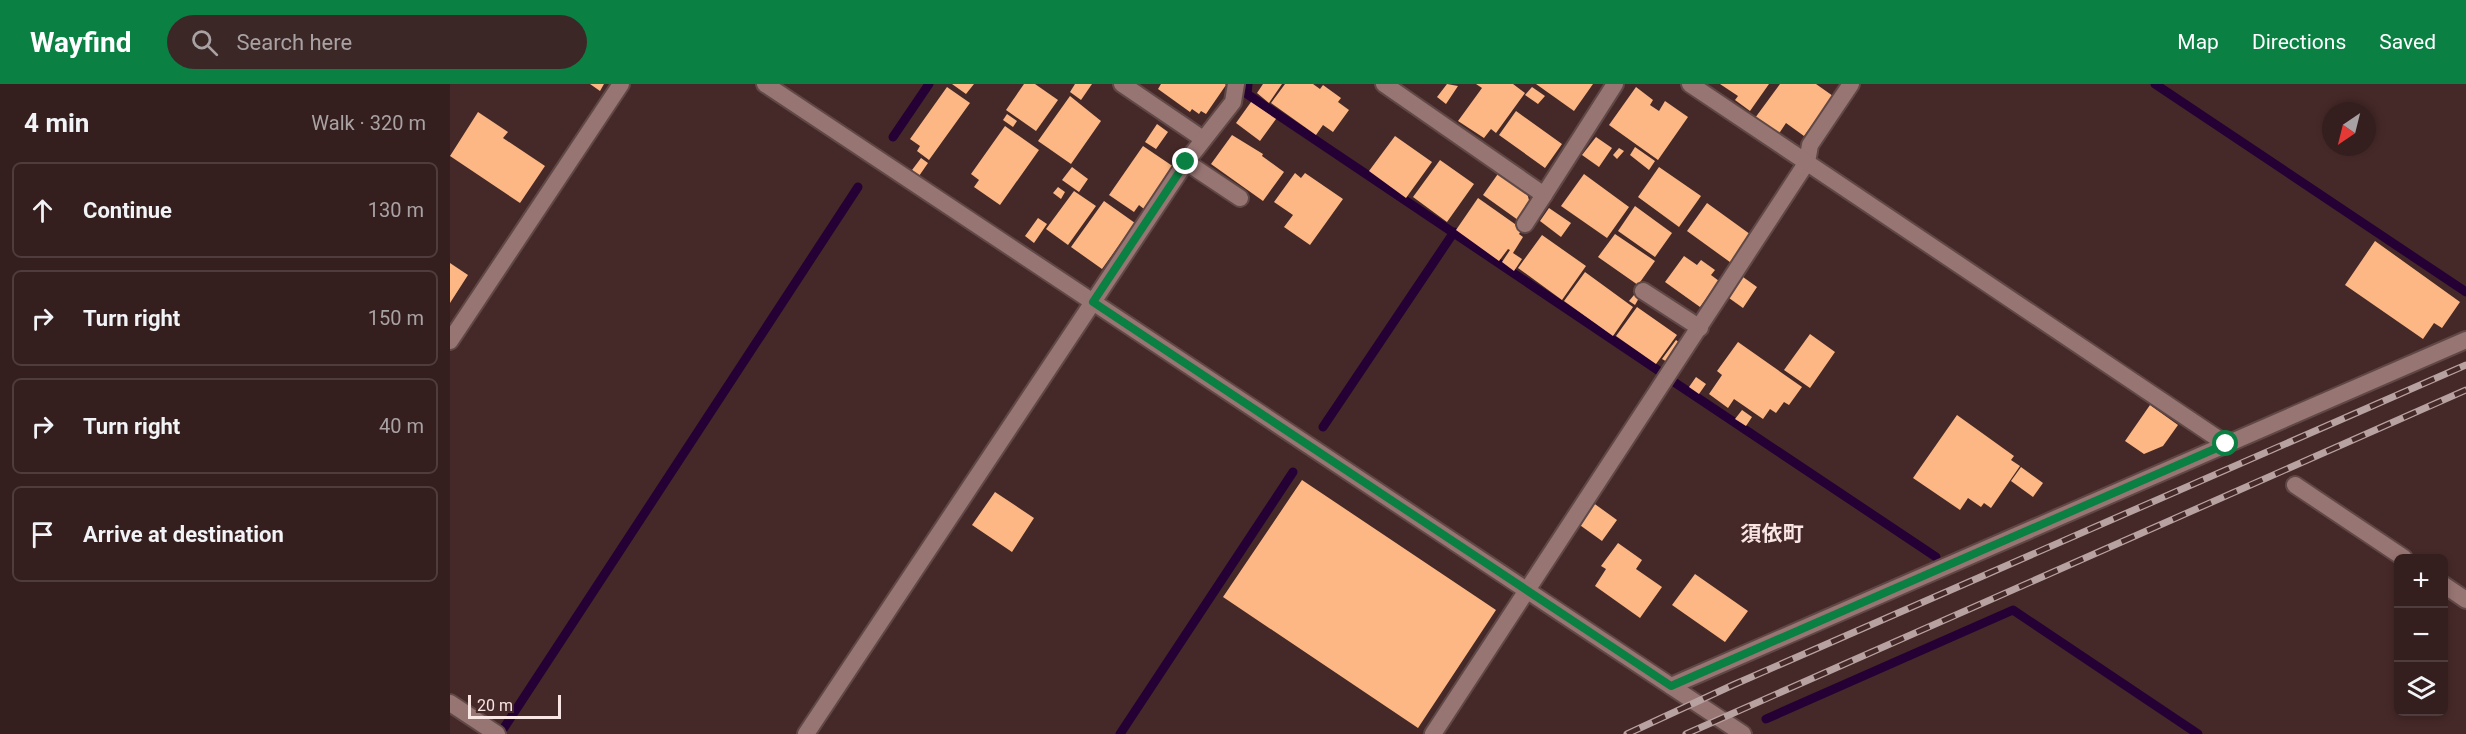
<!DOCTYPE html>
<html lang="en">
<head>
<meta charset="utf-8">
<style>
	body { margin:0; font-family:Roboto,"Noto Sans JP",sans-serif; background:#3c2727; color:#f1f3f6 }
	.controls { position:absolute; right:18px; bottom:18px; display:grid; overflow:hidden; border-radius:9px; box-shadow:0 3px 9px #0003 }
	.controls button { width:54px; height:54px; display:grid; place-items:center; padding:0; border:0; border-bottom:2px solid #4e3d3c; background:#341f1e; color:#f1f3f6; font:30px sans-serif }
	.compass { position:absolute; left:1872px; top:18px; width:54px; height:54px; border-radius:50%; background:#341f1e; box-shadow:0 3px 9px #0003; rotate:215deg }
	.scale { position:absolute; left:18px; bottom:15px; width:93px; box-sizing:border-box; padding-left:6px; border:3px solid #f8e5e4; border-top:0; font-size:16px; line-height:21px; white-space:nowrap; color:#f8e5e4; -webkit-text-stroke:4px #452928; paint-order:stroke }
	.stop { position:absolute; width:18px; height:18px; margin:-14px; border:4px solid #0b8043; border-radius:50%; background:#fff }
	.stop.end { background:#0b8043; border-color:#fff; box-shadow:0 2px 6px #0008 }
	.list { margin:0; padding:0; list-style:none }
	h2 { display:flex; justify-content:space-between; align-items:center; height:78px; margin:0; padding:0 24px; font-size:26px }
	h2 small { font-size:20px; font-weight:400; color:#a9a2a4 }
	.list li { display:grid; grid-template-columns:39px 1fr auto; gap:18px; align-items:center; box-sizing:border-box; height:96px; margin:0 12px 12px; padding:0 12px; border:2px solid #4e3d3c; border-radius:9px }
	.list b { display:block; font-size:22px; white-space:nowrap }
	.list em { font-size:20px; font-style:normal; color:#a9a2a4 }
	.icon { flex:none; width:33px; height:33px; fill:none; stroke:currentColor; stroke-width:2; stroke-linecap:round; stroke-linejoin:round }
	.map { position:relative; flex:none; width:2016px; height:650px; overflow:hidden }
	header { display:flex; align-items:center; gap:36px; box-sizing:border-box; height:84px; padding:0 30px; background:#0b8043; color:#fff }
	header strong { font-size:28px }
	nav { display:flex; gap:33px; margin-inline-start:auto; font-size:21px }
	.search { width:420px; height:54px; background:#3c2727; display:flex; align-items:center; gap:15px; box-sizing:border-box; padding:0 21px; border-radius:33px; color:#a9a2a4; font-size:22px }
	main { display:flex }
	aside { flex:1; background:#341f1e }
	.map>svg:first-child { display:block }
</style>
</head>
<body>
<header>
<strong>Wayfind</strong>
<div class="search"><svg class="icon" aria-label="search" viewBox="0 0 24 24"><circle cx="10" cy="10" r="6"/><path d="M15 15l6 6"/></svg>Search here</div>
<nav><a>Map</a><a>Directions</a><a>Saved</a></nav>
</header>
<main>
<aside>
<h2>4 min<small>Walk · 320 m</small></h2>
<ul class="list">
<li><svg class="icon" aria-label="ahead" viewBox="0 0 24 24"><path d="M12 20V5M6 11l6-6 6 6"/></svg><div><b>Continue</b></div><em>130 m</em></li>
<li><svg class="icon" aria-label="right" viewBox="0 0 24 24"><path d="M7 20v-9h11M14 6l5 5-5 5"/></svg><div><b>Turn right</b></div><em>150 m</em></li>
<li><svg class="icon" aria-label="right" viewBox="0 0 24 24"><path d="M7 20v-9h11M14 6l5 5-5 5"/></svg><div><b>Turn right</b></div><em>40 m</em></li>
<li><svg class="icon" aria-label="arrive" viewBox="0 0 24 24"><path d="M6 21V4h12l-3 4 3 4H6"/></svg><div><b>Arrive at destination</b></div></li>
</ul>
</aside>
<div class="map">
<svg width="2016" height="650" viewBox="0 0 2016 650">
	<rect width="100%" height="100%" fill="#452928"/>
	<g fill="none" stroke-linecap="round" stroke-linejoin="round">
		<path stroke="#250035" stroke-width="9" d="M798 0 797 10 1212 289
			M1705 0 2016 208
			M443 53 479 0
			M1224 298 1486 473
			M873 343 1004 148
			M1316 635 1563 526 1748 650
			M50 650 408 103
			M670 650 843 388"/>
	</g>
	<path fill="#fcb784" d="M140 0H154L150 7Z
		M502 0H524L516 10Z
		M574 0H585L608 16 586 47 556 26Z
		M625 0H642L631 16 620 8Z
		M711 0H775L776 1 756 30 751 27 749 30 742 25 740 28 708 5Z
		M813 0H832L819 19 807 9Z
		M835 0H863L870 5 873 1 891 14 888 18 899 26 883 48 873 41 866 51 821 19Z
		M997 0 1008 2 996 20 987 13Z
		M1026 0H1063L1075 9 1046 49 1041 45 1034 54 1008 37 1032 4Z
		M1086 0H1143L1124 27Z
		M1270 0H1319L1300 27 1285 16 1288 12Z
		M1330 0H1366L1383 12 1354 52 1336 39 1328 51 1305 34Z
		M497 3 520 19 479 76 467 67 470 62 460 55Z
		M1082 3 1095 12 1088 20 1075 11Z
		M1186 3 1203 16 1200 21 1209 27 1215 17 1238 33 1208 76 1159 41Z
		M620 12 651 37 621 80 588 57Z
		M801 18 826 35 810 57 786 39Z
		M1066 27 1112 60 1095 84 1049 51Z
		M28 28 58 48 53 54 95 82 70 119 0 72Z
		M557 30 567 37 563 43 553 36Z
		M707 40 718 48 706 65 695 58Z
		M555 42 589 66 550 121 524 103 529 96 521 90Z
		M782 51 813 70 812 72 834 88 813 117 761 80Z
		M945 52 982 78 956 114 919 87Z
		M1146 53 1162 64 1149 83 1132 71Z
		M693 62 724 83 694 125 689 121 684 128 659 111Z
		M1185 63 1205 77 1199 86 1180 71Z
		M1169 64 1174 67 1167 75 1163 71Z
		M471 74 478 79 469 92 462 86Z
		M990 76 1024 100 997 138 963 113Z
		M622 83 638 95 629 108 612 96Z
		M1209 83 1251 112 1229 143 1188 113Z
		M1050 87 1076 105 1080 120 1068 136 1033 111Z
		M845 89 851 94 855 89 893 115 860 161 834 143 843 131 824 118Z
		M1134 90 1179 123 1157 154 1111 122Z
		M608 103 615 108 611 115 603 109Z
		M624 107 646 122 618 161 596 145Z
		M1028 114 1072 145 1069 150 1073 153 1063 169 1072 175 1064 187 1052 178 1060 166 1058 165 1049 177 1006 146Z
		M654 117 685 139 652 185 621 163Z
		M1257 119 1304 153 1284 181 1237 147Z
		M1185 122 1222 149 1205 173 1168 147Z
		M1099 124 1121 139 1111 153 1090 137Z
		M588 134 597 140 584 159 575 152Z
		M1165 150 1205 177 1188 201 1148 173Z
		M1092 151 1136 182 1112 216 1068 184Z
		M1925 157 2010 218 1992 244 1984 239 1973 255 1895 201Z
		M1234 172 1247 181 1251 176 1265 186 1261 191 1269 197 1250 223 1215 198Z
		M0 179 18 191 0 219Z
		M1135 188 1183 223 1163 252 1114 217Z
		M1293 193 1307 203 1293 224 1279 214Z
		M1184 211 1189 214 1185 221 1179 217Z
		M1187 223 1227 251 1206 280 1166 252Z
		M1360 250 1385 268 1360 304 1334 286Z
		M1226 256 1232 261 1219 279 1212 275Z
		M1288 258 1352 303 1339 321 1334 318 1326 329 1320 325 1313 335 1284 315 1278 324 1259 310 1272 291 1267 287Z
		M1246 293 1256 300 1249 310 1239 303Z
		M1700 321 1728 341 1713 362 1694 370 1675 357Z
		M1292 326 1302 333 1296 342 1285 335Z
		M1507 331 1564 372 1561 376 1570 382 1541 424 1534 419 1531 423 1518 414 1510 426 1463 394Z
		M1571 383 1593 399 1583 413 1561 397Z
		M852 396 1046 526 968 644 773 513Z
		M545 408 584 434 562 468 522 441Z
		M1142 418 1167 436 1152 457 1127 439Z
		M1168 459 1192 476 1186 485 1212 503 1190 534 1145 502 1156 485 1151 482Z
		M1245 490 1298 527 1275 558 1222 521Z"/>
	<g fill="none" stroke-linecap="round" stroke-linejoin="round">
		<g stroke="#604847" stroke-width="20">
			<path id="service" d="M672 0 753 55
				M736 78 790 114
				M1357 78 1360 61 1401 0
				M1075 140 1094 111
				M1193 207 1250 244"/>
		</g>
		<g stroke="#604847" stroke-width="20">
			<path id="minor" d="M934 0 1094 111 1165 0
				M1240 0 1776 360
				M0 257 171 0
				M1845 401 1954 474
				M1994 501 2016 516
				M1221 602 2016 256
				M0 619 47 650
				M356 650 736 78 783 18 786 0
				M983 650 1357 78"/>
		</g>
		<g stroke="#604847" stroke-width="20">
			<path id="tertiary" d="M315 0 1293 650"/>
		</g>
		<use href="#service" stroke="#977573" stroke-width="16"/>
		<use href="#minor" stroke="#977573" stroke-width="16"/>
		<use href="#tertiary" stroke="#977573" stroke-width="16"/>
		<g stroke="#b8a2a1" stroke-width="7">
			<path id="rail" d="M1177 650 1283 601 2016 281
				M1236 650 2016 306"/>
		</g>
		<use href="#rail" stroke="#452928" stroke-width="4.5" stroke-dasharray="14" stroke-linecap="butt"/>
	</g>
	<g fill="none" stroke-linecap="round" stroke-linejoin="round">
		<path stroke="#0b8043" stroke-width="8" d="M736 78 643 218 1221 602 1776 360"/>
	</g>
	<g text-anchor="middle" stroke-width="6" stroke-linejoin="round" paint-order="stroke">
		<g font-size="21" font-weight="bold" fill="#f8e5e4" stroke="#452928">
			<text x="1322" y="457">須依町</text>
		</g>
	</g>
</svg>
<div class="controls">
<button>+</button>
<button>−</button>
<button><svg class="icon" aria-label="layers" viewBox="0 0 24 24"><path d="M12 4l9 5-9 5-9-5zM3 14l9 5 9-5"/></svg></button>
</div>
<svg class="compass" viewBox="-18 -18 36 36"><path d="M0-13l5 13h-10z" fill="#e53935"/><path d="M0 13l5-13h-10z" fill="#a9a2a4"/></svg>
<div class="scale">20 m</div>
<div class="stop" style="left:1776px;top:360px"></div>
<div class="stop end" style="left:736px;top:78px"></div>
</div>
</main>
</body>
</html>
